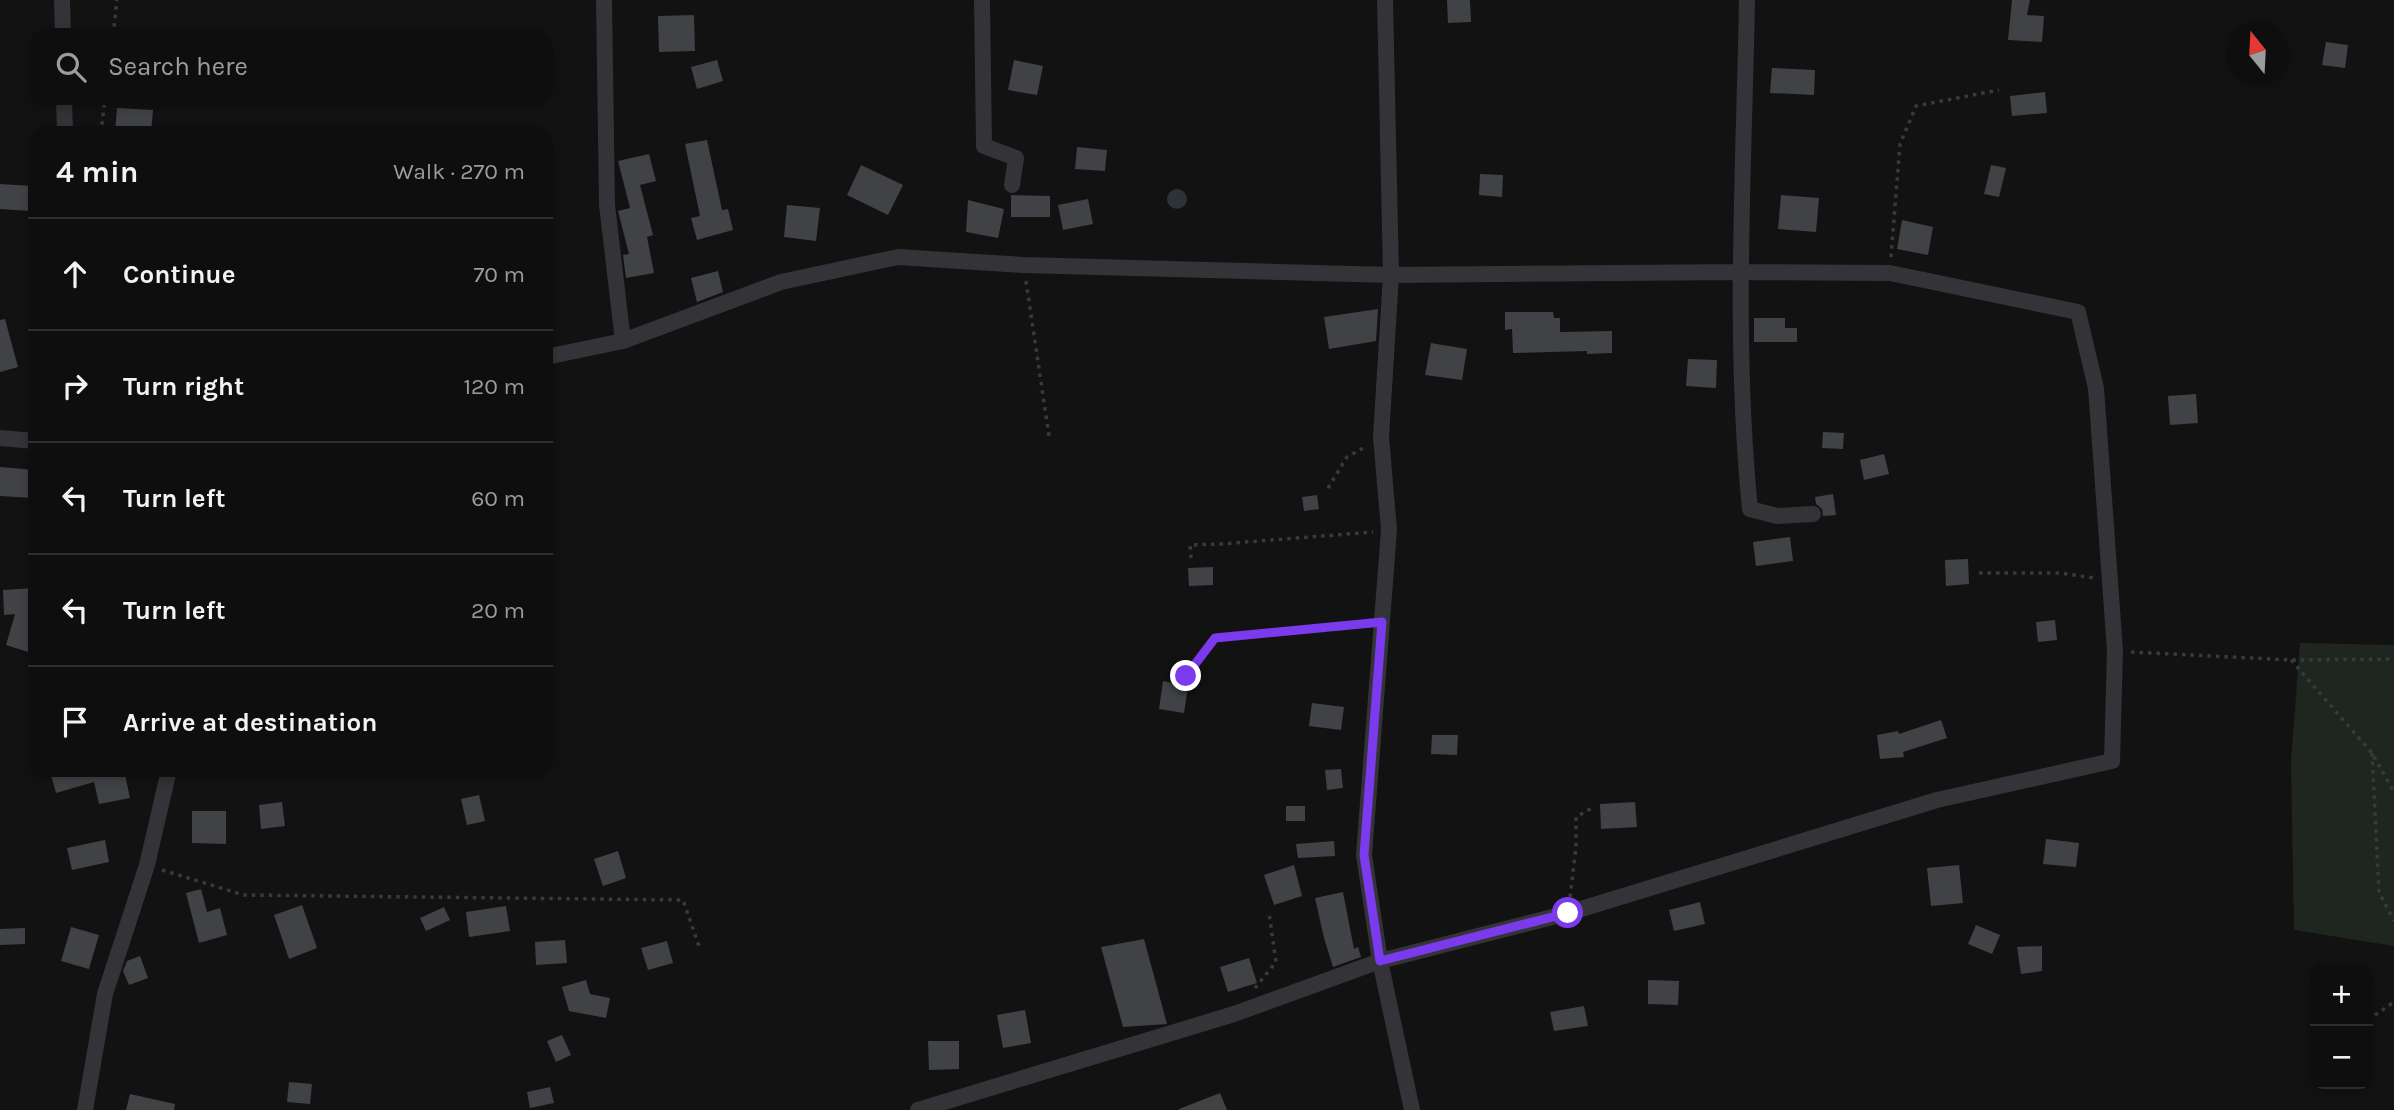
<!DOCTYPE html>
<html lang="en">
<head>
<meta charset="utf-8">
<style>
	body { margin:0; font-family:Karla,sans-serif; background:#1c1c1c; color:#f1f3f6 }
	.controls { position:absolute; right:21px; bottom:21px; display:grid; overflow:hidden; border-radius:14px; box-shadow:0 4px 10px #0003 }
	.controls button { width:63px; height:63px; display:grid; place-items:center; padding:0; border:0; border-bottom:2px solid #2e2e2e; background:#0e0e0e; color:#f1f3f6; font:35px sans-serif }
	.compass { position:absolute; left:2226px; top:21px; width:63px; height:63px; border-radius:50%; background:#0e0e0e; box-shadow:0 4px 10px #0003; rotate:342deg }
	.stop { position:absolute; width:21px; height:21px; margin:-16px; border:5px solid #7c3aed; border-radius:50%; background:#fff }
	.stop.end { background:#7c3aed; border-color:#fff; box-shadow:0 2px 7px #0008 }
	.list { margin:0; padding:0; list-style:none }
	h2 { display:flex; justify-content:space-between; align-items:center; height:91px; margin:0; padding:0 28px; font-size:30px }
	h2 small { font-size:23px; font-weight:400; color:#9b9c9e }
	.list li { display:grid; grid-template-columns:46px 1fr auto; gap:21px; align-items:center; box-sizing:border-box; height:112px; padding:0 28px; border-top:2px solid #2e2e2e }
	.list b { display:block; font-size:26px; white-space:nowrap }
	.list em { font-size:23px; font-style:normal; color:#9b9c9e }
	.icon { flex:none; width:38px; height:38px; fill:none; stroke:currentColor; stroke-width:2; stroke-linecap:round; stroke-linejoin:round }
	.map { position:relative; flex:none; width:2394px; height:1110px; overflow:hidden }
	.search { position:absolute; background:#0e0e0e; box-shadow:0 4px 10px #0003; left:28px; top:28px; width:525px; height:77px; display:flex; align-items:center; gap:18px; box-sizing:border-box; padding:0 24px; border-radius:21px; color:#9b9c9e; font-size:26px }
	.panel { position:absolute; background:#0e0e0e; box-shadow:0 4px 10px #0003; left:28px; top:126px; width:525px; height:651px; border-radius:21px }
	.map>svg:first-child { display:block }
</style>
</head>
<body>
<div class="map">
<svg width="2394" height="1110" viewBox="0 0 2394 1110">
	<rect width="100%" height="100%" fill="#121213"/>
	<path fill="#1e261f" d="M2300 643 2394 645V946L2294 930 2291 761Z"/>
	<path fill="#2b3238" d="M1167 199a10 10 0 1 1 20 0a10 10 0 1 1-20 0Z"/>
	<path fill="#414246" d="M1447 0H1470L1471 22 1448 23Z
		M2012 0H2030L2027 15 2044 16 2042 42 2008 40Z
		M694 15 695 51 659 52 658 16Z
		M2326 42 2348 45 2345 68 2322 65Z
		M717 60 723 81 697 89 691 67Z
		M1014 60 1043 66 1037 95 1008 90Z
		M1772 68 1815 70 1814 95 1770 93Z
		M2045 92 2047 113 2012 116 2010 96Z
		M117 108 153 110 151 133H115Z
		M707 140 722 210 728 209 733 230 697 240 691 218 700 216 685 144Z
		M1077 147 1107 150 1105 171 1075 169Z
		M649 154 656 181 640 185 653 235 647 237 654 273 626 278 623 255 629 254 618 211 630 208 618 161Z
		M861 165 903 185 888 215 847 195Z
		M1991 165 2006 168 1999 197 1984 194Z
		M1480 174 1503 175 1502 197 1479 195Z
		M0 184 32 186 30 211 0 209Z
		M1011 195 1050 196V217H1011Z
		M1781 195 1819 198 1816 232 1778 229Z
		M1088 199 1093 224 1063 230 1058 205Z
		M968 200 1004 209 998 238 966 232Z
		M787 205 820 208 816 241 784 237Z
		M1902 220 1933 227 1928 255 1897 249Z
		M718 271 723 292 697 302 691 278Z
		M1378 309 1376 341 1329 349 1324 317Z
		M1505 312H1553L1554 318H1560V332L1612 331V353L1587 354V351L1513 353 1512 329 1505 330Z
		M1754 318H1785V328H1797V342H1754Z
		M5 319 18 367 0 372V320Z
		M1431 343 1467 349 1462 380 1425 375Z
		M1688 359 1717 360 1716 388 1686 386Z
		M2196 394 2198 423 2170 425 2168 396Z
		M1823 432 1844 433 1843 449 1822 448Z
		M1884 454 1889 474 1864 480 1860 460Z
		M0 467 35 470 33 498 0 496Z
		M1833 494 1836 515 1823 516 1822 509 1816 504 1815 497Z
		M1317 495 1319 509 1304 511 1302 497Z
		M1790 537 1793 561 1756 566 1753 542Z
		M1968 559 1969 584 1946 586 1945 560Z
		M1213 567V585L1189 586 1188 568Z
		M34 588 35 604V654L6 645 15 614 4 615 3 590Z
		M2055 620 2057 640 2038 642 2036 622Z
		M1163 681 1188 686 1184 713 1159 709Z
		M1312 703 1344 707 1341 730 1309 726Z
		M1941 720 1947 738 1903 752 1904 757 1880 759 1877 735 1898 731 1899 734Z
		M1432 735H1458L1457 755 1431 754Z
		M1341 769 1343 788 1327 790 1325 770Z
		M66 770H124L130 798 99 804 94 782 56 793 51 775Z
		M479 795 485 821 467 825 461 799Z
		M282 802 285 826 261 829 259 805Z
		M1635 802 1637 827 1601 829 1600 804Z
		M1286 806H1305V821H1286Z
		M192 811H226V844L192 843Z
		M2046 839 2079 843 2076 867 2043 864Z
		M105 840 109 862 72 870 67 848Z
		M1334 841 1335 856 1298 858 1296 844Z
		M618 851 626 878 603 886 594 859Z
		M1294 865 1302 896 1274 905 1264 875Z
		M1959 865 1963 903 1931 906 1927 868Z
		M201 889 207 912 220 908 227 935 199 943 186 893Z
		M1343 892 1354 949 1358 947 1361 957 1333 967 1324 938 1315 898Z
		M1700 902 1705 924 1674 931 1669 910Z
		M302 905 317 948 289 959 274 915Z
		M506 906 510 931 469 937 466 912Z
		M444 907 450 920 426 931 420 918Z
		M1976 925 2000 935 1992 954 1968 944Z
		M71 927 99 935 89 969 61 961Z
		M25 928V944L0 945V929Z
		M1144 939 1167 1024 1123 1027 1101 947Z
		M565 940 567 963 536 965 535 942Z
		M667 941 673 963 648 970 641 948Z
		M2042 946V971L2021 974 2017 947Z
		M140 956 148 978 129 985 123 971 127 961Z
		M1249 958 1257 983 1228 992 1220 967Z
		M586 980 590 994 610 998 606 1018 569 1011 562 987Z
		M1648 980 1679 981 1678 1005 1648 1004Z
		M1584 1006 1588 1026 1554 1031 1550 1012Z
		M1025 1010 1031 1043 1003 1048 997 1015Z
		M562 1035 571 1055 556 1062 547 1041Z
		M928 1041H959V1069L929 1070Z
		M289 1082 312 1084 310 1104 287 1102Z
		M550 1087 554 1103 530 1108 527 1092Z
		M1220 1093 1227 1110H1179V1109Z
		M130 1094 175 1104 174 1110H126Z"/>
	<g fill="none" stroke-linecap="round" stroke-linejoin="round">
		<path stroke="#393a3f" stroke-width="3.5" stroke-dasharray="3.5 5" stroke-linecap="butt" d="M113 35 117 0
			M101 133 105 98
			M1891 257 1900 144 1916 106 1999 90
			M1026 281 1049 436
			M1328 488 1347 457 1365 447
			M1191 558 1190 545 1221 544 1373 532
			M1979 573H2061L2094 578
			M2131 652 2291 660 2394 659
			M2291 660 2372 753 2394 792
			M35 676 31 705 35 706
			M1186 676 1215 638 1366 623
			M2372 753 2379 892 2394 921
			M162 870 244 895 683 900 700 949
			M1570 897 1576 847V817L1592 808
			M1255 988 1276 962 1269 913
			M2368 1020 2394 1002"/>
		<path stroke="#333338" stroke-width="16" d="M62 0 63 35
			M604 0 607 205 623 341
			M982 0 984 146 1016 158 1012 185
			M1385 0 1391 275 1381 437 1389 530 1364 855 1380 961 1412 1110
			M1747 0C1744 169 1733 340 1750 509L1777 516 1813 514
			M64 98 65 133
			M546 357 623 341 781 282 898 257 1024 265 1391 275 1740 272 1890 273 2078 312 2096 388 2115 651 2112 761 1937 800 1568 913 1380 961 1234 1014 918 1110
			M0 438 35 441
			M85 1110 105 994 147 865 169 770"/>
	</g>
	<g fill="none" stroke-linecap="round" stroke-linejoin="round">
		<path stroke="#7c3aed" stroke-width="9" d="M1186 676 1215 638 1382 622 1364 855 1380 961 1568 913"/>
	</g>
</svg>
<div class="controls">
<button>+</button>
<button>−</button>
</div>
<svg class="compass" viewBox="-18 -18 36 36"><path d="M0-13l5 13h-10z" fill="#e53935"/><path d="M0 13l5-13h-10z" fill="#9b9c9e"/></svg>
<div class="stop" style="left:1568px;top:913px"></div>
<div class="stop end" style="left:1186px;top:676px"></div>
<div class="search"><svg class="icon" aria-label="search" viewBox="0 0 24 24"><circle cx="10" cy="10" r="6"/><path d="M15 15l6 6"/></svg>Search here</div>
<section class="panel">
<h2>4 min<small>Walk · 270 m</small></h2>
<ul class="list">
<li><svg class="icon" aria-label="ahead" viewBox="0 0 24 24"><path d="M12 20V5M6 11l6-6 6 6"/></svg><div><b>Continue</b></div><em>70 m</em></li>
<li><svg class="icon" aria-label="right" viewBox="0 0 24 24"><path d="M7 20v-9h11M14 6l5 5-5 5"/></svg><div><b>Turn right</b></div><em>120 m</em></li>
<li><svg class="icon" aria-label="left" viewBox="0 0 24 24"><path d="M17 20v-9H6M10 6l-5 5 5 5"/></svg><div><b>Turn left</b></div><em>60 m</em></li>
<li><svg class="icon" aria-label="left" viewBox="0 0 24 24"><path d="M17 20v-9H6M10 6l-5 5 5 5"/></svg><div><b>Turn left</b></div><em>20 m</em></li>
<li><svg class="icon" aria-label="arrive" viewBox="0 0 24 24"><path d="M6 21V4h12l-3 4 3 4H6"/></svg><div><b>Arrive at destination</b></div></li>
</ul>
</section>
</div>
</body>
</html>
